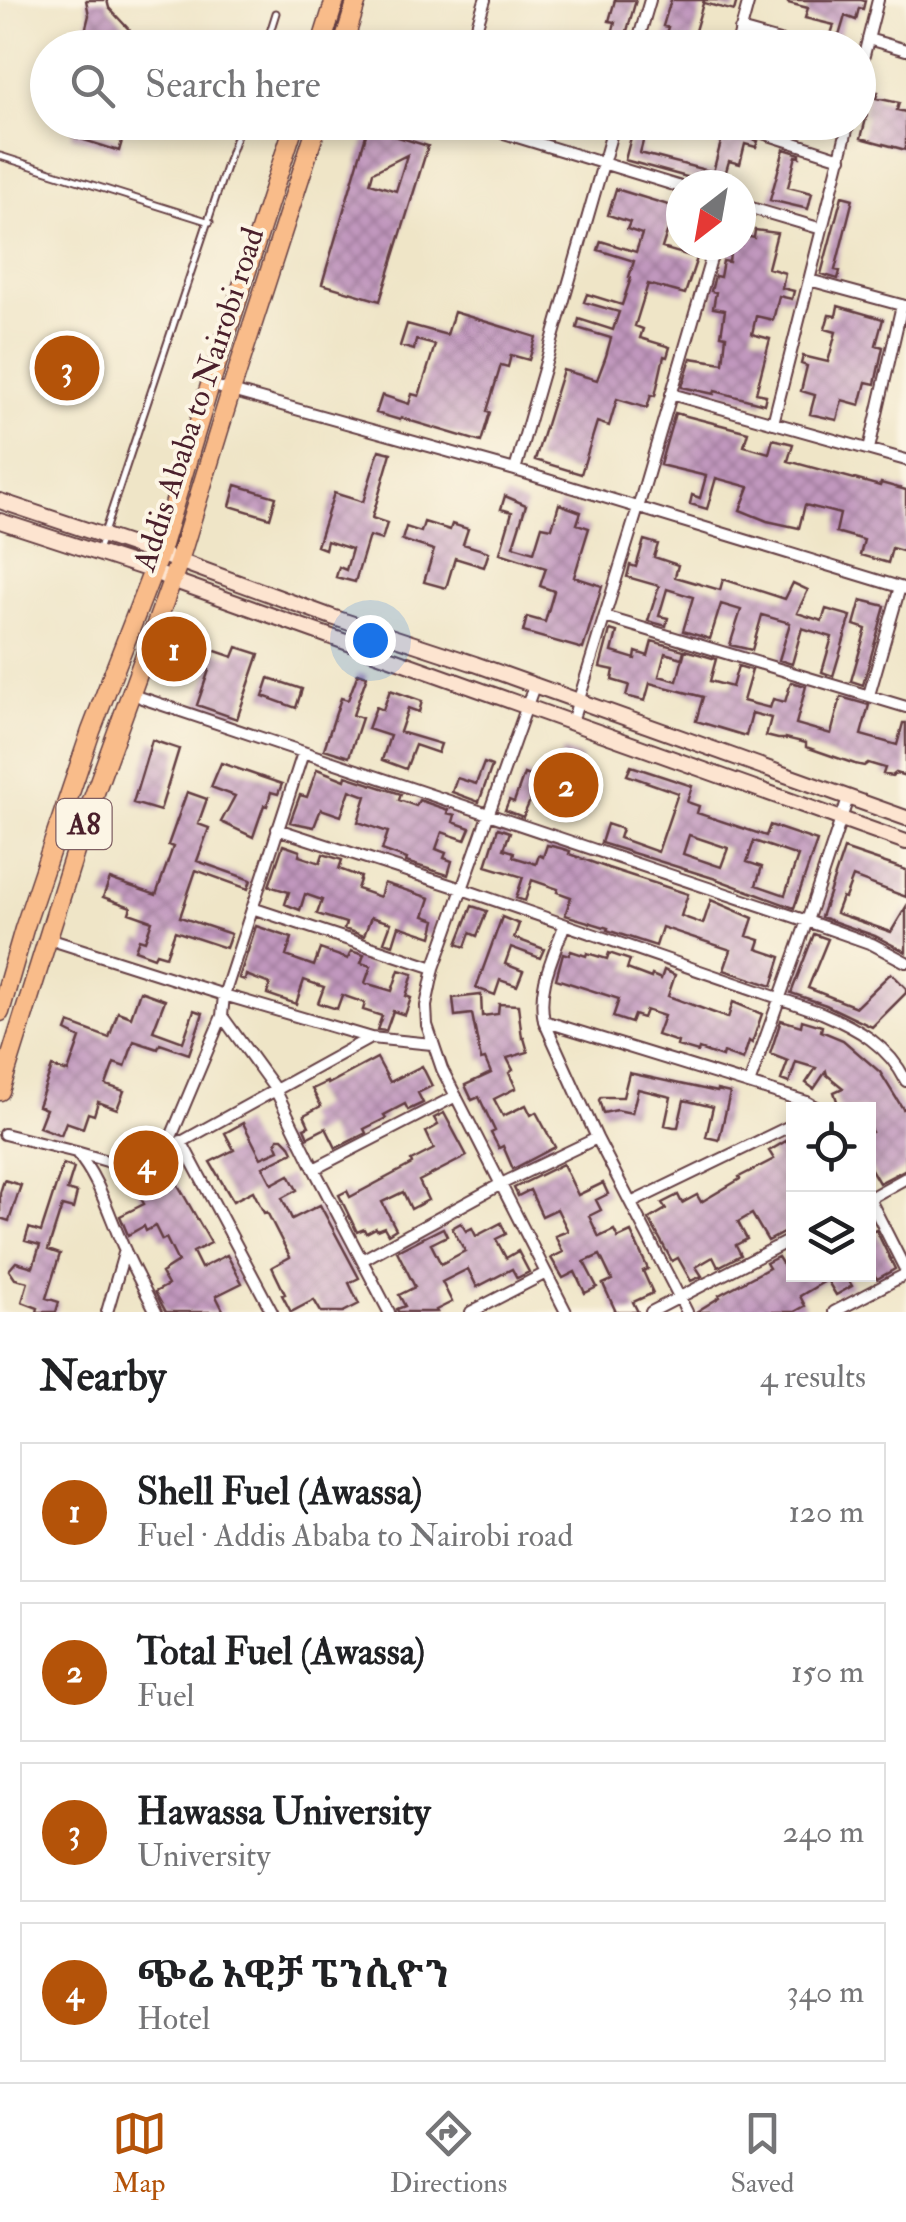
<!DOCTYPE html>
<html lang="en">
<head>
<meta charset="utf-8">
<style>
	body { margin:0; font-family:"IM FELL Double Pica","Noto Serif Ethiopic",serif; background:#f2f2f2; color:#202124 }
	.controls { position:absolute; right:30px; bottom:30px; display:grid; overflow:hidden; border-radius:0px; box-shadow:0 5px 15px #0003 }
	.controls button { width:90px; height:90px; display:grid; place-items:center; padding:0; border:0; border-bottom:2px solid #e0e0e0; background:#fff; color:#202124; font:50px sans-serif }
	.compass { position:absolute; left:666px; top:170px; width:90px; height:90px; border-radius:50%; background:#fff; box-shadow:0 5px 15px #0003; rotate:211deg }
	.you { position:absolute; left:370px; top:640px; width:35px; height:35px; margin:-25px; border:8px solid #fff; border-radius:50%; background:#1a73e8; box-shadow:0 0 0 15px #1a73e833 }
	.badge { display:grid; place-items:center; width:65px; height:65px; border-radius:50%; background:#b45309; color:#fff; font-size:32px; font-weight:700 }
	.pin { position:absolute; translate:-50% -50%; border:5px solid #fff; box-shadow:0 2px 10px #0006 }
	.list { margin:0; padding:0; list-style:none }
	h2 { display:flex; justify-content:space-between; align-items:center; height:130px; margin:0; padding:0 40px; font-size:42px }
	h2 small { font-size:32px; font-weight:400; color:#757577 }
	.list li { display:grid; grid-template-columns:65px 1fr auto; gap:30px; align-items:center; box-sizing:border-box; height:140px; margin:0 20px 20px; padding:0 20px; border:2px solid #e0e0e0; border-radius:0px }
	.list b { display:block; font-size:38px; white-space:nowrap }
	.list p { margin:0; font-size:32px; white-space:nowrap; color:#757577 }
	.list em { font-size:32px; font-style:normal; color:#757577 }
	.icon { flex:none; width:55px; height:55px; fill:none; stroke:currentColor; stroke-width:2; stroke-linecap:round; stroke-linejoin:round }
	.map { position:relative; flex:none; width:906px; height:1312px; overflow:hidden }
	.search { position:absolute; background:#fff; box-shadow:0 5px 15px #0003; left:30px; right:30px; top:30px; height:110px; display:flex; align-items:center; gap:25px; box-sizing:border-box; padding:0 35px; border-radius:55px; color:#757577; font-size:38px }
	.sheet { height:770px; background:#fff }
	nav { display:flex; justify-content:space-around; align-items:center; box-sizing:border-box; height:140px; border-top:2px solid #e0e0e0; background:#fff; font-size:28px; color:#757577 }
	nav a { display:grid; justify-items:center; gap:5px }
	nav .on { color:#b45309 }
	.map>svg:first-child { display:block }
</style>
</head>
<body>
<div class="map">
<svg width="906" height="1312" viewBox="0 0 906 1312">
	<defs>
		<pattern id="building-cross-hatch" width="8" height="8" patternUnits="userSpaceOnUse" patternTransform="scale(2.5)"><rect width="8" height="8" fill="#c198be"/><path d="M0 0l8 8M0 8l8-8" fill="none" stroke="#9f7b9b"/></pattern>
	</defs>
	<rect width="100%" height="100%" fill="#fcf5e5"/>
	<filter id="ink" filterUnits="userSpaceOnUse"><feTurbulence type="fractalNoise" baseFrequency=".01" numOctaves="2"/><feDisplacementMap in="SourceGraphic" scale="20" xChannelSelector="R" yChannelSelector="G"/><feConvolveMatrix kernelMatrix="1 2 1 2 8 2 1 2 1" color-interpolation-filters="sRGB"/></filter>
	<filter id="wash" filterUnits="userSpaceOnUse"><feTurbulence type="fractalNoise" baseFrequency=".0048" numOctaves="4" result="noise"/><feDisplacementMap in="SourceGraphic" scale="40" xChannelSelector="R" yChannelSelector="G"/><feGaussianBlur stdDeviation="2.25" result="paint"/><feColorMatrix in="noise" values="0 0 0 0 0 0 0 0 0 0 0 0 0 0 0 0 0 1.4 0 .05"/><feComposite in="paint" operator="in"/></filter>
	<g filter="url(#wash)">
		<rect width="100%" height="100%" fill="#efe5c7"/>
		<g id="blocks">
			<path fill="url(#building-cross-hatch)" fill-rule="evenodd" d="M86 0H107L109 8 135 36 129 48H81L89 15Z
				M615 0H636L622 48H609L615 22 609 21Z
				M671 0H737L734 11 704 3V0L690 48H662L668 27 663 26Z
				M788 0H861L865 1 863 9 859 8 856 20 845 16 839 36 831 34 834 25 805 18 808 8 788 3Z
				M869 90 878 92 876 98 899 103 897 110 906 112V150L861 138 867 115 863 114Z
				M635 122H648L640 153 713 172 722 138 676 125V122H709L758 141 756 147 745 144 740 164 729 161 722 185H716L625 160Z
				M74 126 122 141 119 151 71 136Z
				M368 128 428 146 380 301 322 284ZM407 155 396 191 370 183 373 172Z
				M784 149 800 154V157L796 156 788 187 812 193 808 209 770 200Z
				M616 189 675 207 662 248 697 258 685 294 648 284 635 326 643 329 640 338 670 347 667 357 664 356 655 396 651 395 647 408 617 399 609 426 597 422 581 474 535 460 563 370 597 380 606 356 611 338 577 328 579 319 613 330 619 312 584 302 587 294 622 305 631 278 629 277 634 261 598 250 601 241 636 252 642 234 627 229 630 222 608 215Z
				M842 196 853 199 835 270 840 271 838 279 821 274Z
				M755 230 777 233 768 268 785 273 782 288 794 291 792 299 779 296 773 320 756 316 752 334 770 339 756 393 766 395 764 404 715 391 714 394 682 387 691 358 723 363 726 336 721 335 725 310 713 308 716 292 711 291 715 276 720 277 723 261 729 262 731 245H741V235L754 238Z
				M838 306 883 319 876 345 883 347 875 384 866 382 860 405 842 400 837 420 810 414 815 395 801 391 807 366 801 364 803 356 828 362 836 332 825 329 829 315 836 316Z
				M454 312 536 337 529 360 511 355 508 367 501 365 487 411 490 412 481 442 401 418 400 420 376 413 382 395 409 404 412 394 419 396 435 345 416 340 414 350 400 346 407 324 447 335Z
				M675 413 748 432 744 446 769 453 773 439 793 444 788 461 880 486 881 483 906 490V552L892 548 888 563 860 555 864 540 836 532 840 514 805 505 799 528 767 521 740 510 749 487 716 478 707 509 690 504 692 495 700 498 706 476 660 465Z
				M379 450 391 453 372 518 387 523 382 540 369 536 355 582 336 577 339 567 346 570 352 549 327 541 325 549 317 546 334 493 363 502Z
				M236 485 276 497 270 518 230 506Z
				M505 496 526 505 513 546 534 552 542 526 552 528 559 504 581 512 577 524 589 528 574 577 602 586 583 649 523 632 527 617 545 622 554 591 540 586 546 568 500 553 512 512 501 509Z
				M424 522 450 530 452 524 468 529 463 544 489 552 484 567 455 558 446 588 424 582 434 550 402 540 406 527 421 532Z
				M644 540 658 544 654 557 678 565 675 577 720 590 723 579 785 599 793 583 808 590 797 613 822 621 826 609 851 616 833 676 822 672 832 637 802 628 792 664 779 660 790 623 762 615 752 650 730 645 741 610 721 604 710 639 683 631 693 597 667 589 659 616 668 618 666 626 648 621 659 586 627 577 630 565 636 567Z
				M861 600 885 606 863 685 851 681 866 629 854 625Z
				M610 630 617 632 612 652 635 659 636 652 648 656 652 641 684 650 682 658 665 653 659 676 677 681 685 650 716 659 710 681 732 687 738 666 752 670 743 701 770 708 773 699 785 702 791 682 806 686 796 724 831 734 841 697 869 705 861 735 897 745 903 723H906V776L896 773 892 776 883 774 885 768 868 763 864 766 855 764 806 747V743L786 738V739H778L766 736 771 718 752 713 746 736 696 721 703 697 650 683 645 701 626 696 629 685 612 680 614 670 600 667Z
				M189 642 233 657 237 647 259 654 237 719 197 705 209 670 183 661Z
				M358 673 367 676 353 715 362 718 349 757 324 749 341 698 348 700Z
				M269 678 302 689 296 708 263 696Z
				M390 690 422 701 419 712 408 708 400 732 441 744 438 753 415 745 406 769 382 760 390 736 368 729 376 707 383 710Z
				M152 740 179 749 160 811 133 803Z
				M563 751 582 758 570 793 551 786Z
				M221 763 282 784 278 794 271 792 267 806 264 805 253 837 221 822 235 796 211 787Z
				M484 763 492 766 479 802 452 792 457 778 476 784Z
				M631 766 692 786 687 802 699 806 697 813 766 836 770 825 817 841 794 908 716 879 601 843 607 824 622 829 619 838 658 852 678 793 627 775ZM689 835 728 848 721 867 683 854ZM754 841 798 856 785 895 756 885 762 867 747 862Z
				M317 769 345 780 346 776 401 794 399 800 416 806 419 800 448 810 447 813 455 815 453 822 470 828 465 840 442 832 436 849 446 853 444 858 452 861 448 875 406 862 407 859 382 850 388 832 358 822 366 796 350 790 341 816 321 809 314 827 290 822 300 795 307 797Z
				M524 774 539 780 523 817 505 810 509 800 514 802Z
				M187 792 207 799 198 824 209 828 197 861 251 880 248 889 196 870 180 917 231 934 226 948 175 931 166 956 156 953 154 957 135 950 139 939 145 941 152 921 129 913 131 907 103 897 110 879 156 895 173 847 168 845Z
				M498 828 510 832 504 849 514 852 513 857 536 864 539 855 543 857 547 845 560 848 570 851 569 854 608 868 688 894 681 916 703 924 711 900 753 918 747 936 760 940 757 949 781 957 772 986 724 970 731 950 662 927 656 946 607 930 608 928 565 915 571 897 557 892 558 889 532 880 525 901 516 898 523 877 486 866Z
				M283 845 300 851 299 856 320 863 323 854 342 860 339 869 361 877 357 889 380 897 384 883 430 898 424 916 436 920 432 937 399 926 393 945 384 942 391 923 371 917 364 936 344 929 346 923 317 914 322 900 305 894 300 910 285 904 289 892 269 886Z
				M844 849 906 870V897L853 877 845 898 842 897 836 913 891 932 906 907V952L875 936 821 917Z
				M472 906 487 911 477 936 470 933 465 947 457 944Z
				M502 917 519 924 514 938 544 949 540 958 511 947 505 964 523 971 517 986 500 980 495 995 476 988Z
				M256 926 292 938 286 956 314 966 320 949 348 959 351 951 364 955 361 963 371 966 365 983 392 991 399 970 413 974 406 996 411 998 405 1015 393 1011 386 1031 377 1030 382 1016 363 1010 365 1003 342 995 337 1009 318 1003 324 987 304 980 296 1004 267 994 270 984 246 975 245 980 239 978Z
				M814 934 828 939 808 988 856 1007 891 973 906 988V993L872 1027 826 1005 791 993Z
				M571 951 586 956 587 953 607 959 609 953 630 960 627 969 651 978 652 975 661 979 664 970 675 975 668 996 728 1018 733 1002 762 1014 752 1043 749 1041 743 1060 723 1053 722 1057 699 1049 698 1052 677 1046 678 1042 657 1035 664 1016 646 1010 643 1018 634 1015 631 1023 613 1017 619 999 556 979 563 953 569 955Z
				M140 991 165 1000 153 1031 183 1042 194 1010 203 1013 189 1054 160 1044 158 1049 134 1041 125 1067 114 1063 106 1085 124 1091 117 1109 98 1102 94 1115 88 1113 83 1128 66 1122 61 1135 39 1127 46 1109 38 1106 52 1067 68 1072 80 1038 66 1031 69 1023 109 1038 118 1012 131 1017Z
				M481 995 482 1016 498 1014 499 1004 518 1005 522 1038H524L528 1052 507 1058 513 1070 509 1073 516 1088 494 1099 503 1116 526 1105 531 1115 536 1112 555 1147 513 1169 503 1146 499 1148 491 1133 495 1131 479 1097 472 1100 465 1085 491 1073 485 1059 481 1060 472 1014 455 1016 453 998Z
				M781 1020 801 1026 802 1020 822 1026 821 1031 843 1040 880 1072 903 1109 906 1108V1169L879 1183 868 1164V1134L872 1132 868 1126V1110H840L834 1092 843 1088 827 1075 826 1071 814 1089 806 1083 816 1068 796 1062 789 1083 781 1080 788 1061 770 1054Z
				M377 1058 390 1082 422 1066 432 1086 418 1093 423 1103 408 1110 405 1104 384 1115 386 1118 364 1129 366 1133 336 1148 326 1128 308 1137 304 1128 309 1126 304 1115 321 1106 312 1089 327 1082 328 1084Z
				M629 1073 717 1092V1090L730 1093 719 1140 706 1137 713 1107 684 1100 678 1127H674L665 1125 671 1097 638 1089 632 1113 617 1110 603 1113 599 1100 601 1097H623Z
				M444 1113 467 1156 419 1181 428 1200 411 1209 403 1192 382 1202 396 1229 388 1234 384 1227 377 1230 376 1228 366 1233 364 1229 357 1232 339 1195 347 1191 350 1197 412 1164 411 1161 434 1149 426 1132 438 1125 434 1118Z
				M243 1123 261 1158 279 1150 276 1143 278 1138H283L289 1144 293 1152 263 1167 272 1184 289 1175 297 1190 282 1198 292 1219 320 1205 359 1278 349 1283 359 1304 343 1312H321L314 1300 291 1312 282 1295 285 1294 272 1267 290 1257 267 1212 264 1213 253 1191 233 1201 210 1162 234 1150 225 1133Z
				M786 1141 794 1154V1227L768 1241 752 1214 738 1222 747 1239 736 1245 741 1255 718 1267 713 1257 696 1267 702 1276 691 1281 678 1258 672 1261 649 1219 666 1209 662 1203 678 1195 682 1203 697 1195 701 1202 740 1179 739 1177 774 1159 769 1151Z
				M63 1164 74 1168 67 1190 77 1193 73 1209 62 1206 48 1250 60 1254 46 1298 59 1302 56 1312H37L38 1308 22 1302 28 1282 15 1279 9 1270 16 1262 33 1267 40 1245 25 1241 29 1228 41 1232Z
				M563 1164 578 1195 603 1183 608 1194 596 1200 601 1210 589 1216 599 1237 614 1230 618 1238 631 1232 648 1269 643 1271 653 1293 633 1302 638 1312H616L603 1284 612 1280 600 1255 584 1262 597 1287 585 1293 575 1272 563 1278 551 1258 563 1252 555 1236 568 1231 557 1209 542 1216 530 1190 518 1196 514 1188Z
				M170 1171 211 1243 193 1252 201 1268 227 1255 242 1283 216 1296 224 1312H166L155 1292 168 1285 161 1273 178 1262 166 1238 162 1240 155 1226 146 1231 144 1226 128 1235 120 1216 144 1204 136 1189Z
				M4 1180 21 1185 9 1221 0 1218V1193Z
				M461 1223 466 1231 472 1228 476 1236 501 1223 506 1234 496 1239 506 1258 518 1251 529 1272 517 1278 512 1269 477 1287 468 1269 442 1282 452 1302 436 1310 437 1312H398L397 1309 405 1306 399 1295 415 1287 397 1251 443 1228 447 1236 431 1244 441 1264 465 1251 452 1228Z
				M876 1230 895 1269 877 1279 868 1265V1234Z
				M778 1257 783 1265 787 1262 794 1274H845L852 1286 836 1295 827 1280 800 1296 805 1306 794 1312H696L720 1297 719 1295 769 1268 766 1263Z"/>
		</g>
	</g>
	<g filter="url(#ink)">
		<use href="#blocks" fill-opacity="0" stroke="#633d42" stroke-width="2.5"/>
		<g fill="none" stroke-linecap="round" stroke-linejoin="round">
			<g stroke="#633d42" stroke-width="9">
				<path id="lane" d="M265 48 276 13
					M0 156 210 222
					M98 551 241 122"/>
			</g>
			<g stroke="#633d42" stroke-width="14">
				<path id="street" d="M740 30 804 48
					M868 39 906 50
					M470 48 485 0
					M636 48 650 0
					M736 48 749 0
					M858 79 878 0
					M468 122 681 187
					M728 122 841 158
					M741 205 822 229
					M809 280 905 306
					M210 385 515 470 906 589
					M671 394 906 460
					M773 423 849 122
					M869 449 902 305
					M515 470 615 122
					M605 617 906 707
					M534 686 434 968 426 1006 427 1025 442 1069 566 1312
					M869 695 900 587
					M142 698 807 921 872 944 906 962
					M572 722 638 508 715 245
					M277 829 462 889 822 1013C857 1028 888 1045 906 1081
					M252 908 434 968
					M564 926C553 957 537 987 544 1021L597 1138 687 1312
					M58 942 224 995 371 1038 432 1044
					M222 1016 275 1089 314 1169 389 1312
					M544 1021 807 1102 821 1110
					M749 1084 807 921 848 798
					M4 1134 76 1152C99 1178 109 1215 123 1246 133 1269 145 1290 156 1312
					M181 1141 272 1312
					M166 1149 222 1016 224 995 303 753
					M76 1152 124 1166H138L370 1038
					M314 1169 456 1096
					M868 1196 906 1271
					M868 1199 906 1178
					M631 1203 794 1124
					M362 1260 501 1184 597 1138
					M107 1312 125 1250
					M471 1312 546 1273
					M651 1312 794 1238
					M834 1312 906 1274"/>
			</g>
			<g stroke="#633d42" stroke-width="18">
				<path id="secondary" d="M0 501 179 561 332 617 475 664 906 818
					M0 521 153 571 172 580 906 842"/>
			</g>
			<g stroke="#633d42" stroke-width="21">
				<path id="highway" d="M320 48 335 0
					M342 48 357 0
					M0 1012 24 929 91 731 159 555 210 385 295 122
					M0 1091 84 823 179 561 231 391 318 122"/>
			</g>
			<use href="#lane" stroke="#fff" stroke-width="5"/>
			<use href="#street" stroke="#fff" stroke-width="10"/>
			<use href="#secondary" stroke="#fde4d0" stroke-width="14"/>
			<use href="#highway" stroke="#f9bc8a" stroke-width="18"/>
		</g>
	</g>
	<g text-anchor="middle" stroke-width="8" stroke-linejoin="round" paint-order="stroke">
		<rect fill="#fcf5e5" stroke="#7f5f63" stroke-width="2.5" x="56.5" y="799" width="55" height="50" rx="8"/>
		<g font-size="30" font-weight="bold" fill="#4a1f2b">
			<text x="84" y="834">A8</text>
		</g>
		<g font-size="32" fill="#4a1f2b" stroke="#fcf5e5">
			<text transform="translate(198 399) rotate(-72)" y="11">Addis Ababa to Nairobi road</text>
		</g>
	</g>
</svg>
<div class="controls">
<button><svg class="icon" aria-label="locate" viewBox="0 0 24 24"><circle cx="12" cy="12" r="6"/><path d="M12 2v4M12 18v4M2 12h4M18 12h4"/></svg></button>
<button><svg class="icon" aria-label="layers" viewBox="0 0 24 24"><path d="M12 4l9 5-9 5-9-5zM3 14l9 5 9-5"/></svg></button>
</div>
<svg class="compass" viewBox="-18 -18 36 36"><path d="M0-13l5 13h-10z" fill="#e53935"/><path d="M0 13l5-13h-10z" fill="#757577"/></svg>
<div class="you"></div>
<div class="pin badge" style="left:174px;top:649px">1</div>
<div class="pin badge" style="left:566px;top:785px">2</div>
<div class="pin badge" style="left:67px;top:368px">3</div>
<div class="pin badge" style="left:146px;top:1163px">4</div>
<div class="search"><svg class="icon" aria-label="search" viewBox="0 0 24 24"><circle cx="10" cy="10" r="6"/><path d="M15 15l6 6"/></svg>Search here</div>
</div>
<section class="sheet">
<h2>Nearby<small>4 results</small></h2>
<ul class="list">
<li><span class="badge">1</span><div><b>Shell Fuel (Awassa)</b><p>Fuel · Addis Ababa to Nairobi road</p></div><em>120 m</em></li>
<li><span class="badge">2</span><div><b>Total Fuel (Awassa)</b><p>Fuel</p></div><em>150 m</em></li>
<li><span class="badge">3</span><div><b>Hawassa University</b><p>University</p></div><em>240 m</em></li>
<li><span class="badge">4</span><div><b>ጭሬ አዊቻ ፔንሲዮን</b><p>Hotel</p></div><em>340 m</em></li>
</ul>
</section>
<nav>
<a class="on"><svg class="icon" aria-label="map" viewBox="0 0 24 24"><path d="M3 6l6-2 6 2 6-2v14l-6 2-6-2-6 2zM9 4v14M15 6v14"/></svg>Map</a>
<a><svg class="icon" aria-label="directions" viewBox="0 0 24 24"><path d="M12 3l9 9-9 9-9-9zM9 14v-3h6M13 9l2 2-2 2"/></svg>Directions</a>
<a><svg class="icon" aria-label="saved" viewBox="0 0 24 24"><path d="M7 4h10v16l-5-4-5 4z"/></svg>Saved</a>
</nav>
</body>
</html>
